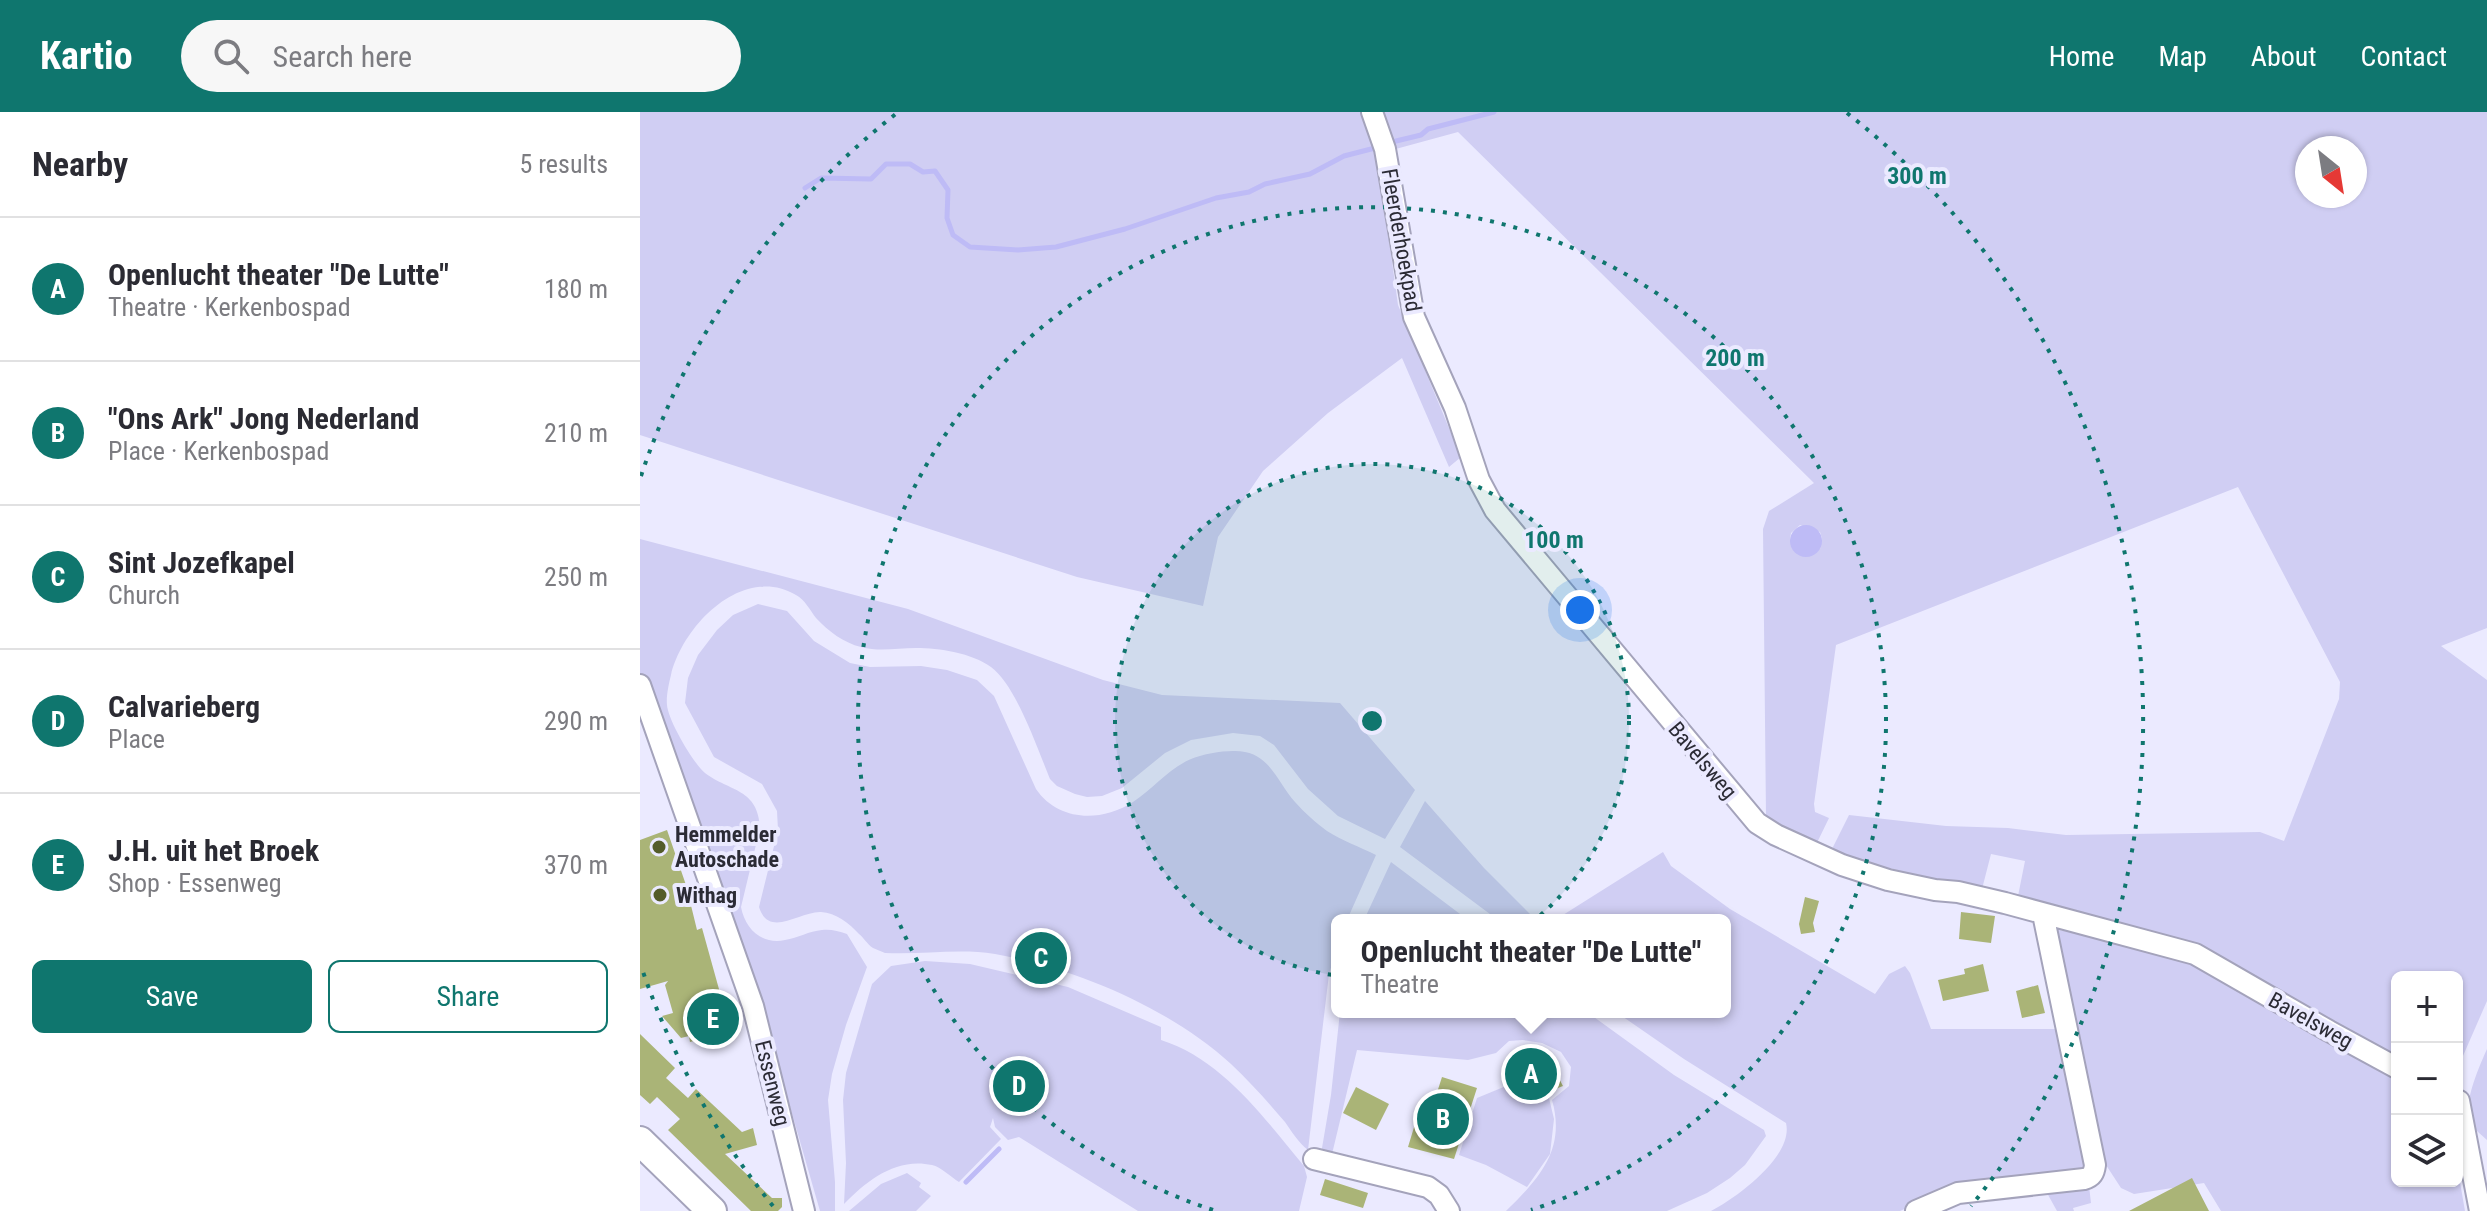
<!DOCTYPE html>
<html lang="en">
<head>
<meta charset="utf-8">
<style>
	body { margin:0; font-family:"Roboto Condensed",sans-serif; background:#f7f7f7; color:#2b2b33 }
	.controls { position:absolute; right:24px; bottom:24px; display:grid; overflow:hidden; border-radius:12px; box-shadow:0 2px 6px #0004 }
	.controls button { width:72px; height:72px; display:grid; place-items:center; padding:0; border:0; border-bottom:2px solid #e1e1e2; background:#fff; color:#2b2b33; font:40px sans-serif }
	.compass { position:absolute; left:1655px; top:24px; width:72px; height:72px; border-radius:50%; background:#fff; box-shadow:0 2px 6px #0004; rotate:150deg }
	.you { position:absolute; left:940px; top:498px; width:28px; height:28px; margin:-20px; border:6px solid #fff; border-radius:50%; background:#1a73e8; box-shadow:0 0 0 12px #1a73e833 }
	.badge { display:grid; place-items:center; width:52px; height:52px; border-radius:50%; background:#0f766e; color:#fff; font-size:26px; font-weight:700 }
	.pin { position:absolute; translate:-50% -50%; border:4px solid #fff; box-shadow:0 2px 8px #0006 }
	.popup { position:absolute; left:691px; top:802px; width:400px; height:104px; box-sizing:border-box; display:grid; place-content:center; border-radius:12px; background:#fff; filter:drop-shadow(0 2px 6px #0005); font-size:26px; white-space:nowrap; color:#7c7c81 }
	.popup b { font-size:30px; color:#2b2b33 }
	.popup::after { content:''; position:absolute; left:50%; top:100%; margin-left:-16px; border:16px solid transparent; border-top-color:#fff }
	.list { margin:0; padding:0; list-style:none }
	h2 { display:flex; justify-content:space-between; align-items:center; height:104px; margin:0; padding:0 32px; font-size:34px }
	h2 small { font-size:26px; font-weight:400; color:#7c7c81 }
	.list li { display:grid; grid-template-columns:52px 1fr auto; gap:24px; align-items:center; box-sizing:border-box; height:144px; padding:0 32px; border-top:2px solid #e1e1e2 }
	.list b { display:block; font-size:30px; white-space:nowrap }
	.list p { margin:0; font-size:26px; white-space:nowrap; color:#7c7c81 }
	.list em { font-size:26px; font-style:normal; color:#7c7c81 }
	.actions { display:flex; gap:16px; padding:24px 32px }
	.actions a { flex:1; padding:18px 0; border:2px solid #0f766e; border-radius:12px; text-align:center; font-size:28px; color:#0f766e }
	.actions .main { background:#0f766e; color:#fff }
	.icon { flex:none; width:44px; height:44px; fill:none; stroke:currentColor; stroke-width:2; stroke-linecap:round; stroke-linejoin:round }
	.map { position:relative; flex:none; width:1847px; height:1099px; overflow:hidden }
	header { display:flex; align-items:center; gap:48px; box-sizing:border-box; height:112px; padding:0 40px; background:#0f766e; color:#fff }
	header strong { font-size:38px }
	nav { display:flex; gap:44px; margin-inline-start:auto; font-size:28px }
	.search { width:560px; height:72px; background:#f7f7f7; display:flex; align-items:center; gap:20px; box-sizing:border-box; padding:0 28px; border-radius:44px; color:#7c7c81; font-size:30px }
	main { display:flex }
	aside { flex:1; background:#fff }
	.map>svg:first-child { display:block }
</style>
</head>
<body>
<header>
<strong>Kartio</strong>
<div class="search"><svg class="icon" aria-label="search" viewBox="0 0 24 24"><circle cx="10" cy="10" r="6"/><path d="M15 15l6 6"/></svg>Search here</div>
<nav><a>Home</a><a>Map</a><a>About</a><a>Contact</a></nav>
</header>
<main>
<aside>
<h2>Nearby<small>5 results</small></h2>
<ul class="list">
<li><span class="badge">A</span><div><b>Openlucht theater &quot;De Lutte&quot;</b><p>Theatre · Kerkenbospad</p></div><em>180 m</em></li>
<li><span class="badge">B</span><div><b>&quot;Ons Ark&quot; Jong Nederland</b><p>Place · Kerkenbospad</p></div><em>210 m</em></li>
<li><span class="badge">C</span><div><b>Sint Jozefkapel</b><p>Church</p></div><em>250 m</em></li>
<li><span class="badge">D</span><div><b>Calvarieberg</b><p>Place</p></div><em>290 m</em></li>
<li><span class="badge">E</span><div><b>J.H. uit het Broek</b><p>Shop · Essenweg</p></div><em>370 m</em></li>
</ul>
<div class="actions"><a class="main">Save</a><a>Share</a></div>
</aside>
<div class="map">
<svg width="1847" height="1099" viewBox="0 0 1847 1099">
	<rect width="100%" height="100%" fill="#ebeaff"/>
	<path fill="#d0cef3" fill-rule="evenodd" d="M0 0H725L737 41 758 193 821 345 809 355 762 246 688 301 623 359 578 425 563 494 437 465 0 323Z
		M739 0H1847V516L1801 534 1847 568V889L1819 953 1817 948V865H1757V950L1641 881 1377 789 1385 749 1351 742 1342 777 1298 774 1187 747 1209 703 1306 714 1368 716 1426 723 1620 720 1644 729 1699 587 1700 570 1598 375 1196 533 1174 692 1175 700 1189 706 1173 739 1154 727 1126 704 1123 417 1129 399 1174 371 818 20 752 38ZM1667 36H1715V84H1667ZM1160 413 1180 420 1182 426 1180 437 1150 427 1151 421Z
		M0 427 268 497 463 568 522 583 700 591 775 678 745 727 698 704 668 677 634 633 620 624 593 621 551 628 525 641 482 676 462 684 447 685 435 682 417 674 410 667C398 638 376 573 351 555 332 541 299 536 276 536 257 536 240 540 221 535 204 531 188 519 176 506 170 498 165 488 156 483 103 452 43 513 31 563 29 571 26 584 27 593 28 608 53 651 65 661 90 680 118 676 120 716L101 795C105 817 122 833 145 828 158 826 169 819 182 818 191 817 198 819 207 822L227 855 206 913 192 962 188 988 195 1070V1099H180L107 845 81 770 0 564Z
		M118 492 147 499 174 529 210 551 230 555 281 554 307 558 337 568 354 584 396 677C418 709 460 711 493 690 513 677 528 657 551 647 563 642 580 639 593 639 629 638 635 667 655 690 664 700 676 711 687 719 701 728 720 735 736 743L707 808H697V836L689 862 668 1038C658 1030 652 1020 645 1010 628 990 610 970 591 952 530 896 435 856 355 842 319 836 281 843 245 841 241 839 237 838 233 836 227 832 224 826 219 822 209 811 196 801 181 800 160 799 129 827 119 795L138 718 137 699 122 672 74 645 45 591 48 566 58 543 77 518 93 503Z
		M785 689 844 756 896 808H858L760 735Z
		M1023 740 1031 754 1090 797 1235 882 1249 862 1265 854 1270 861 1291 917H1417L1448 1056 1444 1060 1319 1072 1260 1099H1071C1096 1086 1154 1044 1146 1011L1044 947 976 900H1085V808H915Z
		M751 750 828 808H724Z
		M1413 817 1457 825 1545 848 1587 867 1757 969V1069H1817V1053L1825 1099H1581L1564 1071 1494 1082 1481 1076 1466 1053 1455 1016Z
		M285 849 330 852 428 875 521 915V928C582 947 625 1007 664 1054L667 1065 659 1099H498L379 1025 368 1028 355 1015 353 1006 350 1015 361 1027 319 1070C311 1065 301 1055 292 1053 257 1045 227 1068 204 1092L206 1051 203 988 206 961 232 872 251 854Z
		M700 900H947L1034 963 1124 1018 1126 1024 1105 1053 1090 1066 1067 1081 1027 1099H866C900 1066 926 1037 912 988L929 974 931 955 921 940 902 931 883 928 869 929 856 941 828 948 717 938 692 1042 683 1041 682 1036 691 983Z
		M1847 937V1028C1842 1023 1836 1019 1832 1014 1820 997 1839 955 1847 937Z
		M883 967 900 972 908 982 914 1007 910 1042 887 1075 846 1053 819 1043 837 986Z
		M267 1061 281 1071 279 1075 291 1084 276 1099H209L241 1072Z
		M1449 1074 1451 1091 1433 1096 1434 1099H1417L1407 1081Z"/>
	<path fill="#bebbf6" d="M1150 429a16 16 0 1 1 32 0a16 16 0 1 1-32 0Z"/>
	<g fill="none" stroke-linecap="round" stroke-linejoin="round">
		<path stroke="#bebbf6" stroke-width="5" d="M752 30 781 23 788 17 854 0
			M165 76 181 66 231 67 246 52H270L283 60 295 59 308 78 307 106 313 123 330 135 378 138 416 135 485 117 576 86 609 80 625 72 670 62 704 44 735 36
			M326 1070 359 1037"/>
	</g>
	<path fill="#aab477" d="M27 718 46 773 57 818 62 816 82 888 87 886 96 917 50 930 49 924 41 926 22 904 33 901 25 873 28 869 0 877V728Z
		M1165 785 1179 789 1173 811 1175 820 1161 822 1159 812Z
		M1321 800 1355 804 1351 831 1319 827Z
		M1343 852 1349 879 1303 889 1298 868 1325 862 1324 857Z
		M1398 873 1405 901 1382 906 1376 879Z
		M0 922 35 956 26 966 48 986 56 977 102 1020 113 1016 117 1033 85 1042 132 1086H142V1095L138 1099H111L28 1018 40 1007 17 985 10 992 0 983Z
		M891 948 916 961 923 974 910 979 900 968 890 965 880 964 868 969 862 956 878 949Z
		M802 965 837 976 814 1047 768 1035 782 989 793 993Z
		M716 975 749 992 736 1018 703 1001Z
		M1552 1066 1569 1099H1489Z
		M685 1067 728 1081 723 1096 680 1083Z"/>
	<g fill="none" stroke-linecap="round" stroke-linejoin="round">
		<g stroke="#a4a3bb" stroke-width="24">
			<path id="street" d="M732 0 745 37 774 205 815 296 839 368 855 398 1117 711 1136 723 1202 753 1248 768 1295 778 1318 780 1365 791 1555 842 1689 919 1757 956
				M0 573 113 894 164 1099
				M1817 988 1819 989 1840 1099
				M674 1047 788 1075 799 1083 809 1099
				M1276 1099 1318 1081 1444 1067C1452 1065 1454 1061 1455 1053L1403 802"/>
		</g>
		<g stroke="#a4a3bb" stroke-width="32">
			<path id="secondary" d="M0 1029 72 1099"/>
		</g>
		<use href="#street" stroke="#fff" stroke-width="20"/>
		<use href="#secondary" stroke="#fff" stroke-width="28"/>
	</g>
	<circle cx="732" cy="609" r="257" fill="#0f766e" fill-opacity=".12"/>
	<g fill="none" stroke="#0f766e" stroke-width="4" stroke-dasharray="4 8">
		<circle cx="732" cy="609" r="257"/>
		<path d="M573 1098A514 514 0 1 1 891 1098"/>
		<path d="M133 1094A771 771 0 0 1 1 854M1 364A771 771 0 0 1 257 1M1207 1A771 771 0 0 1 1331 1094"/>
	</g>
	<g fill="#545c2a" stroke="#ebeaff" stroke-width="3">
		<circle cx="19" cy="735" r="8"/>
		<circle cx="20" cy="783" r="8"/>
	</g>
	<g text-anchor="middle" stroke-width="8" stroke-linejoin="round" paint-order="stroke">
		<g font-size="22" fill="#2b2b35" stroke="#ebeaff">
			<text transform="translate(762 128) rotate(80)" y="8">Fleerderhoekpad</text>
			<text transform="translate(1063 648) rotate(50)" y="8">Bavelsweg</text>
			<text transform="translate(1671 908) rotate(29)" y="8">Bavelsweg</text>
			<text transform="translate(133 971) rotate(76)" y="8">Essenweg</text>
		</g>
		<g font-size="22" font-weight="bold" fill="#2b2b35" stroke="#ebeaff" text-anchor="start">
			<text x="35" y="730">Hemmelder<tspan x="35" dy="25">Autoschade</tspan></text>
			<text x="36" y="791">Withag</text>
		</g>
	</g>
	<circle cx="732" cy="609" r="12" fill="#0f766e" stroke="#ebeaff" stroke-width="4"/>
	<g font-size="24" text-anchor="middle" font-weight="bold" fill="#0f766e" stroke="#ebeaff" stroke-width="8" stroke-linejoin="round" paint-order="stroke">
		<text x="1277" y="72">300 m</text>
		<text x="1095" y="254">200 m</text>
		<text x="914" y="436">100 m</text>
	</g>
</svg>
<div class="controls">
<button>+</button>
<button>−</button>
<button><svg class="icon" aria-label="layers" viewBox="0 0 24 24"><path d="M12 4l9 5-9 5-9-5zM3 14l9 5 9-5"/></svg></button>
</div>
<svg class="compass" viewBox="-18 -18 36 36"><path d="M0-13l5 13h-10z" fill="#e53935"/><path d="M0 13l5-13h-10z" fill="#7c7c81"/></svg>
<div class="you"></div>
<div class="pin badge" style="left:891px;top:962px">A</div>
<div class="popup"><b>Openlucht theater &quot;De Lutte&quot;</b>Theatre</div>
<div class="pin badge" style="left:803px;top:1007px">B</div>
<div class="pin badge" style="left:401px;top:846px">C</div>
<div class="pin badge" style="left:379px;top:974px">D</div>
<div class="pin badge" style="left:73px;top:907px">E</div>
</div>
</main>
</body>
</html>
